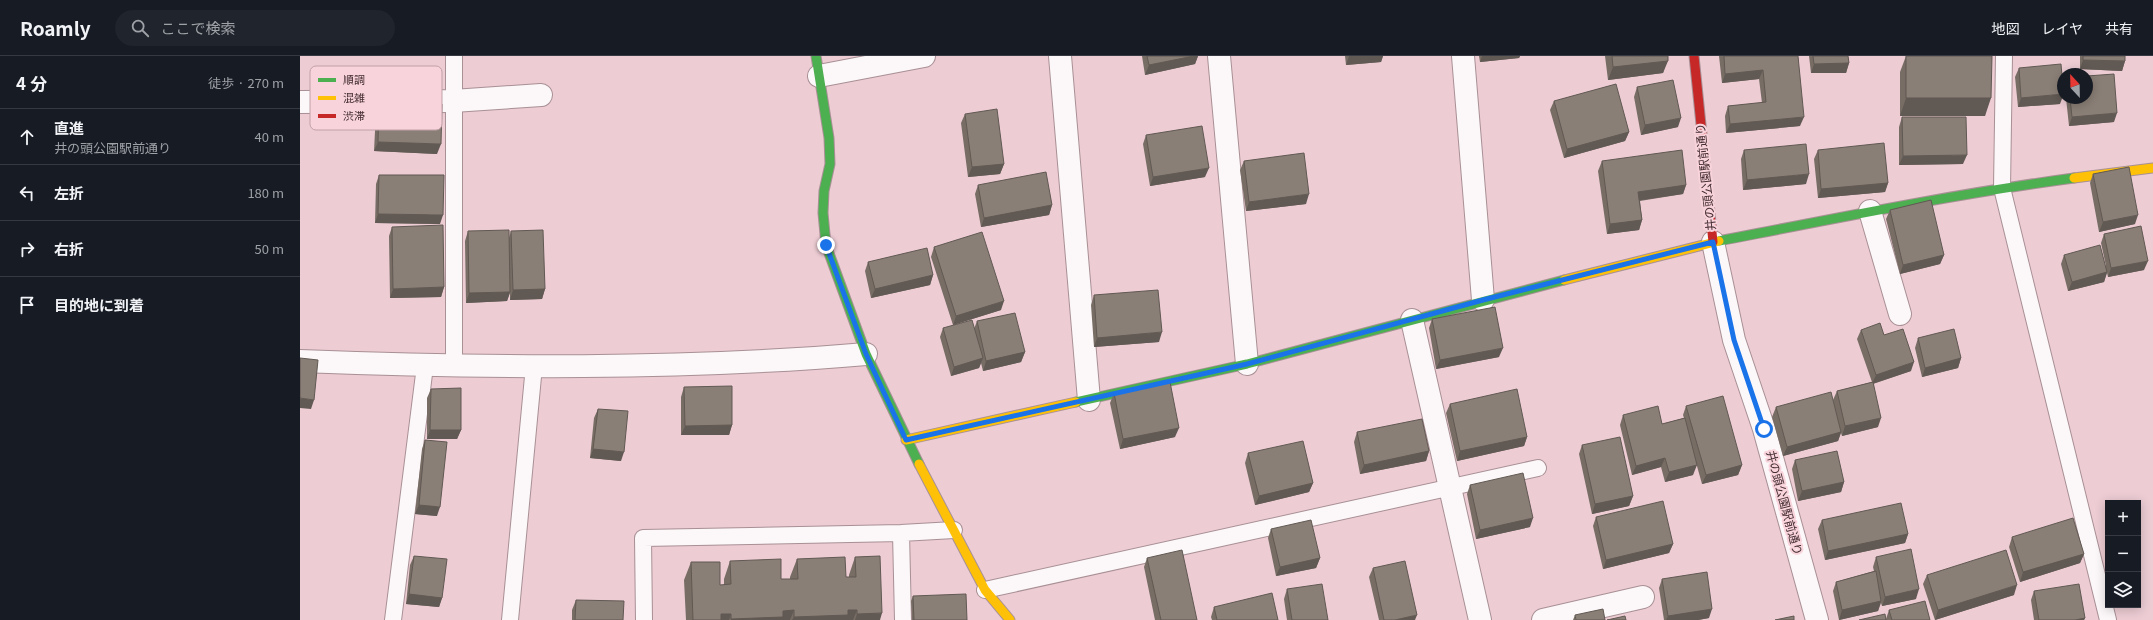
<!DOCTYPE html>
<html lang="ja">
<head>
<meta charset="utf-8">
<style>
	body { margin:0; font-family:Georgia,"Noto Sans JP",serif; background:#20242c; color:#f1f3f6 }
	.controls { position:absolute; right:12px; bottom:12px; display:grid; overflow:hidden; border-radius:0px; box-shadow:0 2px 10px #0003 }
	.controls button { width:36px; height:36px; display:grid; place-items:center; padding:0; border:0; border-bottom:1px solid #363941; background:#171b24; color:#f1f3f6; font:20px sans-serif }
	.compass { position:absolute; left:1757px; top:12px; width:36px; height:36px; border-radius:50%; background:#171b24; box-shadow:0 2px 10px #0003; rotate:338deg }
	.stop { position:absolute; width:12px; height:12px; margin:-9px; border:3px solid #1a73e8; border-radius:50%; background:#fff }
	.stop.end { background:#1a73e8; border-color:#fff; box-shadow:0 1px 4px #0008 }
	.list { margin:0; padding:0; list-style:none }
	h2 { display:flex; justify-content:space-between; align-items:center; height:52px; margin:0; padding:0 16px; font-size:17px }
	h2 small { font-size:13px; font-weight:400; color:#9ea1a6 }
	.list li { display:grid; grid-template-columns:26px 1fr auto; gap:12px; align-items:center; box-sizing:border-box; height:56px; padding:0 16px; border-top:1px solid #363941 }
	.list b { display:block; font-size:15px; white-space:nowrap }
	.list p { margin:0; font-size:13px; white-space:nowrap; color:#9ea1a6 }
	.list em { font-size:13px; font-style:normal; color:#9ea1a6 }
	.icon { flex:none; width:22px; height:22px; fill:none; stroke:currentColor; stroke-width:2; stroke-linecap:round; stroke-linejoin:round }
	.map { position:relative; flex:none; width:1853px; height:564px; overflow:hidden }
	header { display:flex; align-items:center; gap:24px; box-sizing:border-box; height:56px; padding:0 20px; background:#171b24; border-bottom:1px solid #363941 }
	header strong { font-size:19px }
	nav { display:flex; gap:22px; margin-inline-start:auto; font-size:14px }
	.search { width:280px; height:36px; background:#20242c; display:flex; align-items:center; gap:10px; box-sizing:border-box; padding:0 14px; border-radius:22px; color:#9ea1a6; font-size:15px }
	main { display:flex }
	aside { flex:1; background:#171b24 }
	.map>svg:first-child { display:block }
</style>
</head>
<body>
<header>
<strong>Roamly</strong>
<div class="search"><svg class="icon" aria-label="search" viewBox="0 0 24 24"><circle cx="10" cy="10" r="6"/><path d="M15 15l6 6"/></svg>ここで検索</div>
<nav><a>地図</a><a>レイヤ</a><a>共有</a></nav>
</header>
<main>
<aside>
<h2>4 分<small>徒歩 · 270 m</small></h2>
<ul class="list">
<li><svg class="icon" aria-label="ahead" viewBox="0 0 24 24"><path d="M12 20V5M6 11l6-6 6 6"/></svg><div><b>直進</b><p>井の頭公園駅前通り</p></div><em>40 m</em></li>
<li><svg class="icon" aria-label="left" viewBox="0 0 24 24"><path d="M17 20v-9H6M10 6l-5 5 5 5"/></svg><div><b>左折</b></div><em>180 m</em></li>
<li><svg class="icon" aria-label="right" viewBox="0 0 24 24"><path d="M7 20v-9h11M14 6l5 5-5 5"/></svg><div><b>右折</b></div><em>50 m</em></li>
<li><svg class="icon" aria-label="arrive" viewBox="0 0 24 24"><path d="M6 21V4h12l-3 4 3 4H6"/></svg><div><b>目的地に到着</b></div></li>
</ul>
</aside>
<div class="map">
<svg width="1853" height="564" viewBox="0 0 1853 564">
	<rect width="100%" height="100%" fill="#edccd4"/>
	<g fill="none" stroke-linecap="round" stroke-linejoin="round">
		<g stroke="#a89095" stroke-width="18">
			<path id="lane" d="M154 0V310
				M1704 0 1702 132 1808 564
				M601 477 603 564
				M685 534 1238 412
				M93 564 125 310
				M210 564 234 310
				M344 564 343 482 601 477 654 474"/>
		</g>
		<g stroke="#a89095" stroke-width="24">
			<path id="street" d="M760 0 789 344
				M919 0 947 308
				M1163 0 1183 244
				M519 20 624 0
				M0 46 153 45 241 39
				M1570 155 1600 258
				M1413 186 1434 284 1464 373 1517 564
				M1112 264 1180 564
				M0 305C188 312 378 314 566 298
				M1243 564 1343 541"/>
		</g>
		<g stroke="#a89095" stroke-width="11">
			<path id="fast" d="M516 0 529 82 530 108 524 135 523 157 526 189 566 298 619 408
				M1419 185C1537 162 1655 138 1774 122
				M776 346 947 308 1264 224"/>
		</g>
		<g stroke="#a89095" stroke-width="11">
			<path id="slow" d="M1774 122 1853 112
				M1264 224 1419 185
				M606 384 776 346
				M619 408 685 534 710 564"/>
		</g>
		<g stroke="#a89095" stroke-width="11">
			<path id="jam" d="M1394 0 1413 186"/>
		</g>
		<use href="#lane" stroke="#fcf7f9" stroke-width="16"/>
		<use href="#street" stroke="#fcf7f9" stroke-width="22"/>
		<use href="#fast" stroke="#4caf50" stroke-width="9"/>
		<use href="#slow" stroke="#ffc107" stroke-width="9"/>
		<use href="#jam" stroke="#c62828" stroke-width="9"/>
	</g>
	<path fill="#776d65" d="M842 0H898L895 8 845 19Z
		M1045 0H1083L1081 6 1046 9Z
		M1179 0H1220L1219 2 1180 6Z
		M1305 0H1368L1363 17 1308 24Z
		M1419 0H1498L1500 70 1426 77 1425 60 1428 50 1462 47 1459 23 1422 27Z
		M1509 0H1548L1549 7 1546 17H1511Z
		M1606 0H1692L1685 60H1600V16Z
		M1780 0H1825V5L1822 15 1780 13Z
		M1719 12 1760 48 1718 51 1715 21Z
		M1337 31 1378 71 1341 79 1334 41Z
		M1766 42H1787L1814 66 1769 70Z
		M79 45 137 98 74 95 76 55Z
		M1254 45 1329 76 1325 85 1264 102 1250 54Z
		M665 58 704 108 700 118 668 121 661 67Z
		M1602 61 1663 108 1599 109V71Z
		M846 79 905 121 850 130 843 88Z
		M1444 94 1506 128 1443 134 1441 103Z
		M1518 94 1588 127 1585 136 1518 142 1514 103Z
		M944 105 1006 148 946 155 940 114Z
		M1302 105 1386 129 1383 138 1340 145 1342 164 1339 174 1307 178 1298 115Z
		M1793 118 1835 168 1799 176 1790 127Z
		M79 119 140 168 75 167 76 128Z
		M678 129 752 149 749 159 681 171 675 138Z
		M1590 154 1644 199 1640 208 1600 218 1586 163Z
		M92 171 144 231 141 241 90 242 89 180Z
		M168 175 209 182 211 175 245 233 242 243 210 244V237L207 245 166 247 165 185Z
		M1804 178 1844 214 1808 221 1807 217 1804 226 1768 235 1761 208 1764 199 1806 210 1801 187Z
		M634 191 701 254 653 269 631 201Z
		M568 206 633 219 630 229 571 242 565 215Z
		M794 239 859 286 794 291 791 249Z
		M1132 263 1199 301 1136 313 1129 272Z
		M677 265 725 296 721 306 683 315 681 307 679 312 651 320 640 281 643 272 674 273Z
		M1561 274 1584 279 1611 315 1573 328 1578 371 1542 380 1541 377 1538 385 1483 400 1472 361 1476 351 1536 358 1533 344 1537 335 1572 326 1557 283Z
		M1618 282 1661 302 1658 312 1622 321 1615 292Z
		M384 331 432 369 429 379H381V341Z
		M131 333 161 374 157 383H127V342Z
		M814 337 875 381 820 393 810 347Z
		M1150 348 1227 381 1224 390 1157 405 1146 357Z
		M1386 350 1442 409 1438 419 1402 428 1395 403 1393 419 1365 426 1361 411 1332 419 1320 369 1323 359 1362 368 1384 362 1383 359Z
		M298 353 321 405 290 402 294 362Z
		M1057 376 1129 395 1126 405 1060 418 1054 386Z
		M125 384 137 460 115 458 122 393Z
		M1282 389 1333 440 1329 450 1292 458 1279 398Z
		M948 397 1013 427 1009 436 955 449 945 407Z
		M1495 404 1544 426 1541 436 1498 445 1492 413Z
		M1170 429 1230 471 1176 483 1167 438Z
		M1296 461 1373 488 1369 497 1303 513 1293 470Z
		M1522 464 1608 478 1605 487 1525 504 1518 473Z
		M971 473 1020 502 1016 512 976 520 968 482Z
		M1712 481 1784 498 1780 507 1720 526 1709 491Z
		M114 500 142 542 139 551 106 548 110 509Z
		M555 501 580 564H386L384 524 391 506 420 529H424V523L430 505 481 523H490V521L497 503 546 521H549V519Z
		M1576 501 1616 543 1582 550 1581 547 1578 555 1539 564 1533 535 1536 526 1574 515 1573 511Z
		M847 502 897 564H855L844 511Z
		M1073 512 1115 564H1079L1069 521Z
		M1627 519 1714 539 1635 564 1623 528Z
		M1362 523 1409 562 1398 564H1364L1359 532Z
		M987 533 1028 564H987L984 543Z
		M1734 535 1785 562 1784 564H1734L1731 544Z
		M613 540 667 564H612L611 545Z
		M276 544 323 564H272V554Z
		M914 551 978 564H912L911 561Z
		M1589 554 1630 564H1559L1586 563Z
		M1275 559 1276 564H1273Z"/>
	<path fill="#615953" d="M894 0H898L895 8 845 19 849 9Z
		M1049 0H1083L1081 6 1046 9Z
		M1182 0H1220L1219 2 1180 6Z
		M1783 4 1825 5 1822 15 1780 13Z
		M1368 5 1363 17 1308 24 1313 11Z
		M1549 7 1546 17H1511L1514 8Z
		M1463 14 1459 23 1422 27 1425 18Z
		M1763 38V40L1760 48 1718 51 1721 42Z
		M1606 42H1691L1685 60H1600Z
		M1817 57 1814 66 1769 70 1772 61Z
		M1504 61 1500 70 1426 77 1430 68Z
		M1381 62 1378 71 1341 79 1345 69Z
		M1329 76 1325 85 1264 102 1267 93Z
		M78 86 141 88 137 98 74 95Z
		M1667 99 1663 108 1599 109 1603 100Z
		M704 108 700 118 668 121 672 111Z
		M909 112 905 121 850 130 853 121Z
		M1509 118 1506 128 1443 134 1447 124Z
		M1588 127 1585 136 1518 142 1521 133Z
		M1386 129 1383 138 1335 145 1338 136Z
		M1009 138 1006 148 946 155 949 146Z
		M752 149 749 159 681 171 684 162Z
		M78 158 143 159 140 168 75 167Z
		M1838 159 1835 168 1799 176 1803 166Z
		M1342 164 1339 174 1307 178 1310 168Z
		M1644 199 1640 208 1600 218 1603 209Z
		M1848 205 1844 214 1808 221 1811 212Z
		M1807 216 1804 226 1768 235 1772 226Z
		M633 219 630 229 571 242 575 233Z
		M144 231 141 241 90 242 93 233Z
		M245 233 242 243 210 244 213 234Z
		M210 236 207 245 166 247 169 237Z
		M704 245 701 254 653 269 656 260Z
		M862 276 859 286 794 291 797 282Z
		M1203 292 1199 301 1136 313 1140 304Z
		M725 296 721 306 683 315 686 305Z
		M683 302 679 312 651 320 654 311Z
		M1661 302 1658 312 1622 321 1625 312Z
		M1614 306 1611 315 1572 328 1576 319Z
		M0 342 14 344 11 353 0 352Z
		M1581 362 1578 371 1542 380 1545 370Z
		M432 369 429 379H381L385 370Z
		M879 372 875 381 820 393 823 383Z
		M130 374H161L157 383H127Z
		M1541 376 1538 385 1483 400 1487 391Z
		M1227 381 1224 390 1157 405 1160 395Z
		M293 393 324 396 321 405 290 402Z
		M1129 395 1126 405 1060 418 1064 409Z
		M1365 402 1361 411 1332 419 1336 410Z
		M1397 409 1393 419 1365 426 1369 416Z
		M1442 409 1438 419 1402 428 1406 419Z
		M1544 426 1541 436 1498 445 1502 435Z
		M1013 427 1009 436 955 449 959 440Z
		M1333 440 1329 450 1292 458 1295 448Z
		M119 449 140 451 137 460 115 458Z
		M1233 462 1230 471 1176 483 1180 474Z
		M1608 478 1605 487 1525 504 1528 495Z
		M1373 488 1369 497 1303 513 1306 504Z
		M1784 498 1780 507 1720 526 1723 516Z
		M1020 502 1016 512 976 520 980 511Z
		M1717 529 1714 539 1635 564 1638 554Z
		M1619 533 1616 543 1582 550 1585 541Z
		M109 538 142 542 139 551 106 548Z
		M1581 545 1578 555 1539 564 1542 554Z
		M1412 553 1409 562 1398 564H1366L1368 560Z
		M494 554 490 564H431V563L483 555Z
		M548 554H557L553 564H492L494 561Z
		M582 557 580 564H555L557 558Z
		M421 558H431L429 564H411Z
		M1117 559 1115 564H1095Z
		M1785 562 1784 564H1775Z"/>
	<path fill="#8a7f76" stroke="#615953" d="M847 0H894L849 9Z
		M1312 0H1368V5L1313 11Z
		M1424 0H1498L1504 61 1430 68 1428 50 1466 46 1463 14 1425 18Z
		M1513 0H1548L1549 7 1514 8Z
		M1606 0H1692L1691 42H1606Z
		M1783 0H1825V5L1783 4Z
		M1761 8 1763 31V38L1721 42 1719 12Z
		M1814 18 1817 57 1772 61 1770 42H1787V20Z
		M1373 24 1381 62 1345 69 1337 31Z
		M1316 28 1329 76 1267 93 1254 45Z
		M79 45 142 48 141 88 78 86Z
		M697 53 704 108 672 111 665 58Z
		M1602 61H1666L1667 99 1603 100Z
		M902 70 909 112 853 121 846 79Z
		M1584 87 1588 127 1521 133 1518 94Z
		M1506 88 1509 118 1447 124 1444 94Z
		M1382 94 1386 129 1338 136 1342 164 1310 168 1302 105Z
		M1004 97 1009 138 949 146 944 105Z
		M1829 111 1838 159 1803 166 1793 118Z
		M746 116 752 149 684 162 678 129Z
		M79 119H144L143 159 78 158Z
		M1631 144 1644 199 1603 209 1590 154Z
		M143 169 144 231 93 233 92 171Z
		M1841 170 1848 205 1811 212 1804 178Z
		M209 174 210 236 169 237 168 175Z
		M243 174 245 233 213 234 211 175Z
		M682 176 704 245 656 260 634 191Z
		M1800 189 1807 216 1772 226 1764 199Z
		M627 192 633 219 575 233 568 206Z
		M858 234 862 276 797 282 794 239Z
		M1195 251 1203 292 1140 304 1132 263Z
		M715 257 725 296 686 305 677 265Z
		M672 264 683 302 654 311 643 272Z
		M1580 267 1584 279 1603 273 1614 306 1576 319 1561 274Z
		M1654 273 1661 302 1625 312 1618 282Z
		M0 302 18 304 14 344 0 342Z
		M870 326 879 372 823 383 814 337Z
		M1573 326 1581 362 1545 370 1537 335Z
		M432 330V369L385 370 384 331Z
		M161 332V374H130L131 333Z
		M1217 333 1227 381 1160 395 1150 348Z
		M1531 336 1541 376 1487 391 1476 351Z
		M1423 340 1442 409 1406 419 1386 350Z
		M1358 350 1362 368 1385 362 1397 409 1369 416 1365 402 1336 410 1323 359Z
		M298 353 328 355 324 396 293 393Z
		M1122 363 1129 395 1064 409 1057 376Z
		M1320 381 1333 440 1295 448 1282 389Z
		M125 384 147 386 140 451 119 449Z
		M1003 385 1013 427 959 440 948 397Z
		M1537 395 1544 426 1502 435 1495 404Z
		M1223 417 1233 462 1180 474 1170 429Z
		M1363 445 1373 488 1306 504 1296 461Z
		M1601 447 1608 478 1528 495 1522 464Z
		M1773 462 1784 498 1723 516 1712 481Z
		M1011 464 1020 502 980 511 971 473Z
		M1611 493 1619 533 1585 541 1576 501Z
		M882 494 897 564H861L847 502Z
		M1706 494 1717 529 1638 554 1627 519Z
		M114 500 147 503 142 542 109 538Z
		M580 500 582 557 557 558V554H548V559L494 561V554L483 555V561L431 563V558H421V564H393L391 506H420V529L431 528 430 505 481 503V523H498L497 503 545 501 546 521H556L555 501Z
		M1105 505 1117 559 1095 564H1084L1073 512Z
		M1576 515 1581 545 1542 554 1536 526Z
		M1407 516 1412 553 1368 560 1362 523Z
		M1022 528 1028 564H992L987 533Z
		M1779 528 1785 562 1775 564H1739L1734 535Z
		M972 537 978 564H917L914 551Z
		M666 538 667 564H614L613 540Z
		M276 544 324 545 323 564H275Z
		M1625 545 1630 564H1592L1589 554Z
		M1303 553 1305 564H1276L1275 559Z
		M1585 558 1586 564H1559Z
		M1325 560 1326 564H1307Z
		M1494 560V564H1475Z"/>
	<g fill="none" stroke-linecap="round" stroke-linejoin="round">
		<path stroke="#1a73e8" stroke-width="5" d="M526 189 566 298 606 384 947 308 1183 244 1413 186 1434 284 1464 373"/>
	</g>
	<g text-anchor="middle" stroke-width="4" stroke-linejoin="round" paint-order="stroke">
		<g font-size="12" fill="#432c32" stroke="#f8d3db">
			<text transform="translate(1406 121) rotate(-96)" y="4">井の頭公園駅前通り</text>
			<text transform="translate(1484 447) rotate(75)" y="4">井の頭公園駅前通り</text>
		</g>
	</g>
	<rect x="10" y="10" width="132" height="64" rx="6" fill="#f8d3db" stroke="#c2a1a8" stroke-width="1"/>
	<rect x="18" y="22" width="18" height="4" fill="#4caf50"/>
	<rect x="18" y="40" width="18" height="4" fill="#ffc107"/>
	<rect x="18" y="58" width="18" height="4" fill="#c62828"/>
	<g font-size="11" fill="#432c32">
		<text x="43" y="28">順調</text>
		<text x="43" y="46">混雑</text>
		<text x="43" y="64">渋滞</text>
	</g>
</svg>
<div class="controls">
<button>+</button>
<button>−</button>
<button><svg class="icon" aria-label="layers" viewBox="0 0 24 24"><path d="M12 4l9 5-9 5-9-5zM3 14l9 5 9-5"/></svg></button>
</div>
<svg class="compass" viewBox="-18 -18 36 36"><path d="M0-13l5 13h-10z" fill="#e53935"/><path d="M0 13l5-13h-10z" fill="#9ea1a6"/></svg>
<div class="stop" style="left:1464px;top:373px"></div>
<div class="stop end" style="left:526px;top:189px"></div>
</div>
</main>
</body>
</html>
